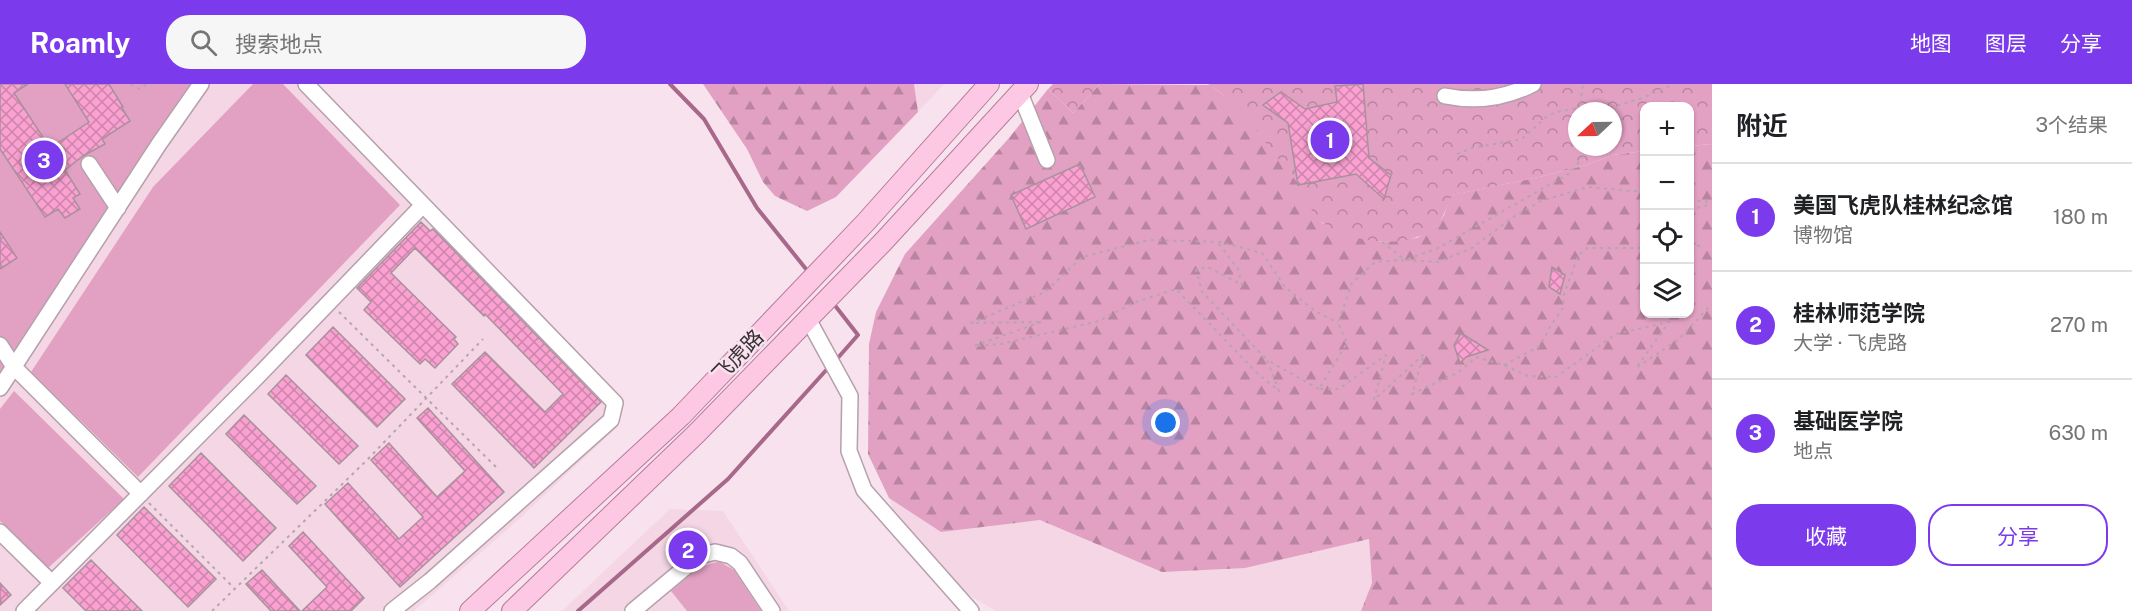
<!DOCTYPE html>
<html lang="zh">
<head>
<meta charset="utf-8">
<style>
	body { margin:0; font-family:"Public Sans","Noto Sans SC",sans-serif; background:#f6f6f6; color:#202124 }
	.controls { position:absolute; right:18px; top:18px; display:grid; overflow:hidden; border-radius:12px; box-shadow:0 2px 4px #0004 }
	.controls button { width:54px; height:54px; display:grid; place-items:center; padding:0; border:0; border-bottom:2px solid #e0e0e0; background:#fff; color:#202124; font:30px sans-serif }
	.compass { position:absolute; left:1568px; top:18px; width:54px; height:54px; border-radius:50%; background:#fff; box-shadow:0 2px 4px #0004; rotate:248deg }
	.you { position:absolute; left:1166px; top:339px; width:21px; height:21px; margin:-15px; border:4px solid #fff; border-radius:50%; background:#1a73e8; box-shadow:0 0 0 9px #1a73e833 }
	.badge { display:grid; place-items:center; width:39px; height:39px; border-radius:50%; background:#7c3aed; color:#fff; font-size:20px; font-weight:700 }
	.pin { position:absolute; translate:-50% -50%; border:3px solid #fff; box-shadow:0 2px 6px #0006 }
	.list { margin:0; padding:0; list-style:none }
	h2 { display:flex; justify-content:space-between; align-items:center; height:78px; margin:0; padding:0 24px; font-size:26px }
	h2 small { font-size:20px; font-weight:400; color:#757577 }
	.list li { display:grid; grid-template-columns:39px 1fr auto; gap:18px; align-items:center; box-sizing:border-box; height:108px; padding:0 24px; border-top:2px solid #e0e0e0 }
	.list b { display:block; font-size:22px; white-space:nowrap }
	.list p { margin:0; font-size:20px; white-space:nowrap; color:#757577 }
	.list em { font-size:20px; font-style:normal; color:#757577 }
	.actions { display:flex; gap:12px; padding:18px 24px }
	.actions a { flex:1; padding:14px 0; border:2px solid #7c3aed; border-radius:24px; text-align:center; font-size:21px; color:#7c3aed }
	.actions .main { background:#7c3aed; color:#fff }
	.icon { flex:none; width:33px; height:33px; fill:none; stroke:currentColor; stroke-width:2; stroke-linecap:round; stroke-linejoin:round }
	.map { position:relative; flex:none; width:1712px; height:527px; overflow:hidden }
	header { display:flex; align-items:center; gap:36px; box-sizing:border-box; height:84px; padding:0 30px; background:#7c3aed; color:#fff }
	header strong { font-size:28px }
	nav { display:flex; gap:33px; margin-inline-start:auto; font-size:21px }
	.search { width:420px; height:54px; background:#f6f6f6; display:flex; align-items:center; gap:15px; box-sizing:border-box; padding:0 21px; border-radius:24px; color:#757577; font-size:22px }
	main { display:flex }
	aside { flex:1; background:#fff }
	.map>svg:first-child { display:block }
</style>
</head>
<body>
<header>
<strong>Roamly</strong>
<div class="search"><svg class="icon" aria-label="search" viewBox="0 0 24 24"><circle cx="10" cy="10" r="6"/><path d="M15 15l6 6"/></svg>搜索地点</div>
<nav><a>地图</a><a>图层</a><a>分享</a></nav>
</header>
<main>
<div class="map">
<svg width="1712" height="527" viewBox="0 0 1712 527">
	<defs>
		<pattern id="forest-firs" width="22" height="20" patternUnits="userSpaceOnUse" patternTransform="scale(1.5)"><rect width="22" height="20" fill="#e2a1c3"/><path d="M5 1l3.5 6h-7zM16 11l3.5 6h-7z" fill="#b8849f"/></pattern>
		<pattern id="park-crowns" width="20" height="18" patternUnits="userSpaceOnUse" patternTransform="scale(1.5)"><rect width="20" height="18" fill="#e2a1c3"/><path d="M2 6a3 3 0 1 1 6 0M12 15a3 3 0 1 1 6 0" fill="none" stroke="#b8849f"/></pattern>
		<pattern id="building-cross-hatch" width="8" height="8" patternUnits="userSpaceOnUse" patternTransform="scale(1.5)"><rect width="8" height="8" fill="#faa1d1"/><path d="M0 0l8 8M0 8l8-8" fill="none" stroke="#cb84aa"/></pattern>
	</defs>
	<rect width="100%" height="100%" fill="#f8e2ed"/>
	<path fill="#f4d6e5" d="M0 0H316L623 316 614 346 518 436 414 527H0Z
		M914 0H944L918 28Z
		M890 414 941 448 1040 436 1113 468 1334 462 1369 455 1372 499 1361 527H996L967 510 892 425Z
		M670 425 723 427 789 527H562Z"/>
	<path fill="#e2a1c3" d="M0 0H201L0 304Z
		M253 0H283L400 121 138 393 31 288 153 103Z
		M14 307 124 415 48 484 0 437V325Z
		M720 478 734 486 761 527H687L671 507C686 495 700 479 720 478Z"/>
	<path fill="url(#forest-firs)" d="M703 0H914L918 28 836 113 807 127 775 112 763 98 747 65Z
		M1100 0 1210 1 1238 22 1298 99 1322 139 1353 152 1382 158 1417 154 1434 143 1444 131 1451 111 1539 93 1586 81 1613 71 1644 67V230H1690V62L1712 60V527H1361L1372 499 1369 455 1245 484 1162 488 1040 436 941 448 889 414 868 370 869 260 876 228 905 170 1009 54 1048 5 1073 29Z"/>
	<path fill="url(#park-crowns)" fill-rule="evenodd" d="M1053 0H1100L1073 29 1048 5Z
		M1208 0H1712V60L1690 62V22H1644V67L1613 71 1586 81 1539 93 1452 111C1447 122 1444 134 1434 143 1409 167 1350 159 1323 139 1309 129 1306 110 1296 97 1291 90 1284 83 1279 76 1256 47 1240 20 1208 0ZM1577 27H1613V63H1577Z"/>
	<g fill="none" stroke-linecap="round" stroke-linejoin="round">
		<path stroke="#a7688a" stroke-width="4" d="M670 0 704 35 757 124 810 190
			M833 219 858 251 836 276
			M578 527 728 395 829 283"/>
	</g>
	<path fill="url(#building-cross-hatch)" stroke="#a7929c" stroke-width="1.5" d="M0 0H28L14 9 50 64 89 38 65 0H109L123 23 122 24 130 37 102 55 105 60 83 72 65 86 80 110 73 114 80 125 65 134 58 125 45 133 0 65Z
		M1363 0 1369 74 1391 91 1384 115 1356 90 1298 101 1288 39 1263 21 1281 8 1305 25 1337 18 1335 2Z
		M1080 80 1095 113 1026 145 1011 111Z
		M421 138 430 147 433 145 601 318 534 384 452 300 485 268 545 328 563 310 485 230 484 232 415 164 391 189 456 253 454 255 458 260 435 284 425 275 420 280 364 226 371 218 357 204Z
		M0 148 17 174 0 185Z
		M1552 183 1565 191 1560 210 1549 203Z
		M333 243 405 315 377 343 306 271Z
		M1461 249 1488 266 1466 273 1460 279 1454 261Z
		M286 291 358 362 339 380 268 310Z
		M428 324 504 408 400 503 325 420 348 399 399 455 423 433 371 376 389 359 437 413 465 387 417 334Z
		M244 331 316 402 297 420 226 350Z
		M201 369 276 444 243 477 169 402Z
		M144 423 216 495 188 523 117 451Z
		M303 448 364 514 351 527H302L327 503 289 462Z
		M91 476 142 527H86L63 504Z
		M262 486 300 527H271L246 500Z
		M0 499 11 511 0 521Z"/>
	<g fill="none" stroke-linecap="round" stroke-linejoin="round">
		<g stroke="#b5a0ab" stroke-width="18">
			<path id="minor" d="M306 0 615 319 611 336 430 497 392 527
				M1020 9 1047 76
				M1445 12C1475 18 1506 14 1533 0
				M89 80 118 124
				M808 235 850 312 849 367 864 406 971 527
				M0 261 14 283 141 410
				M0 304 159 60 201 0
				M0 448 52 499
				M24 527 259 291 423 121
				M633 527 699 472 715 468 731 472 740 479 772 527"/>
		</g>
		<g stroke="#b67b9b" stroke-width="22">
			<path id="major" d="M470 527 681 332 866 138 989 0
				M512 527 696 350 883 158 1028 0"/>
		</g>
		<path stroke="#b6a5ad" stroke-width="2" stroke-dasharray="3 4.5" stroke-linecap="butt" d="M131 0 139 5 147 0
			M1581 27 1580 20 1583 0
			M1457 70 1472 64 1522 55 1546 33 1556 28 1573 25 1613 23 1642 14 1674 0
			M1690 116 1712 118
			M1690 126 1712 120
			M1382 158 1405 176 1375 178 1352 199 1338 239 1347 259 1319 305H1339L1386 271 1374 316 1424 270 1412 310 1459 288 1476 273 1504 281 1528 292 1556 293 1616 250 1669 238 1636 284 1679 255 1708 224 1712 222
			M1690 158 1699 162 1690 163
			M1219 160 1238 185 1242 201 1208 183 1196 186 1202 208 1267 276
			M1408 175 1438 164 1570 89 1583 73 1588 63
			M1406 176 1438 178 1472 164 1512 134 1541 117 1588 103 1644 108
			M339 228 497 384
			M1039 238 971 239 1045 208 1082 173 1149 156 1220 158 1262 169 1285 203 1315 227 1338 239
			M1041 238 974 262 1001 260 1099 237 1133 219 1176 205 1258 290 1279 307 1267 276 1319 305
			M1504 281 1540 262 1551 241 1563 224 1564 210 1578 172 1587 164H1644
			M149 419 234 504
			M212 527 368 375 483 255"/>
		<use href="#minor" stroke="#fff" stroke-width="15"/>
		<use href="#major" stroke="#fcc8e4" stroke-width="20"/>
	</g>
	<g text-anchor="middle" stroke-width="5" stroke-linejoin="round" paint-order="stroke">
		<g font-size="21" fill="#382f34" stroke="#f8e2ed">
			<text transform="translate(738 272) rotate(-46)" y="7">飞虎路</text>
		</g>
	</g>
</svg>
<div class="controls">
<button>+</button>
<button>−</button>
<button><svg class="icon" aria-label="locate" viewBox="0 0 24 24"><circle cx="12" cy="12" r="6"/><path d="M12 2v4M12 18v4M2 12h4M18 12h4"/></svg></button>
<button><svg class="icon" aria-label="layers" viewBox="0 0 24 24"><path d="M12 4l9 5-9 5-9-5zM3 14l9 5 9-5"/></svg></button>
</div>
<svg class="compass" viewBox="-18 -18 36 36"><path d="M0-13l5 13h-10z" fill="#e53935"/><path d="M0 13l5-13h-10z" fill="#757577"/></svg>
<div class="you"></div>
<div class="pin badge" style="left:1330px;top:56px">1</div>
<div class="pin badge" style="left:688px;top:466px">2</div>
<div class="pin badge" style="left:44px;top:76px">3</div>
</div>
<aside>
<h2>附近<small>3个结果</small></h2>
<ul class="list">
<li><span class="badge">1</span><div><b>美国飞虎队桂林纪念馆</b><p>博物馆</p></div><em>180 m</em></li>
<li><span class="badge">2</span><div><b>桂林师范学院</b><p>大学 · 飞虎路</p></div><em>270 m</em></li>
<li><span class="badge">3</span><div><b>基础医学院</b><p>地点</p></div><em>630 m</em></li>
</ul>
<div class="actions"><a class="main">收藏</a><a>分享</a></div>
</aside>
</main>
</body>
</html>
